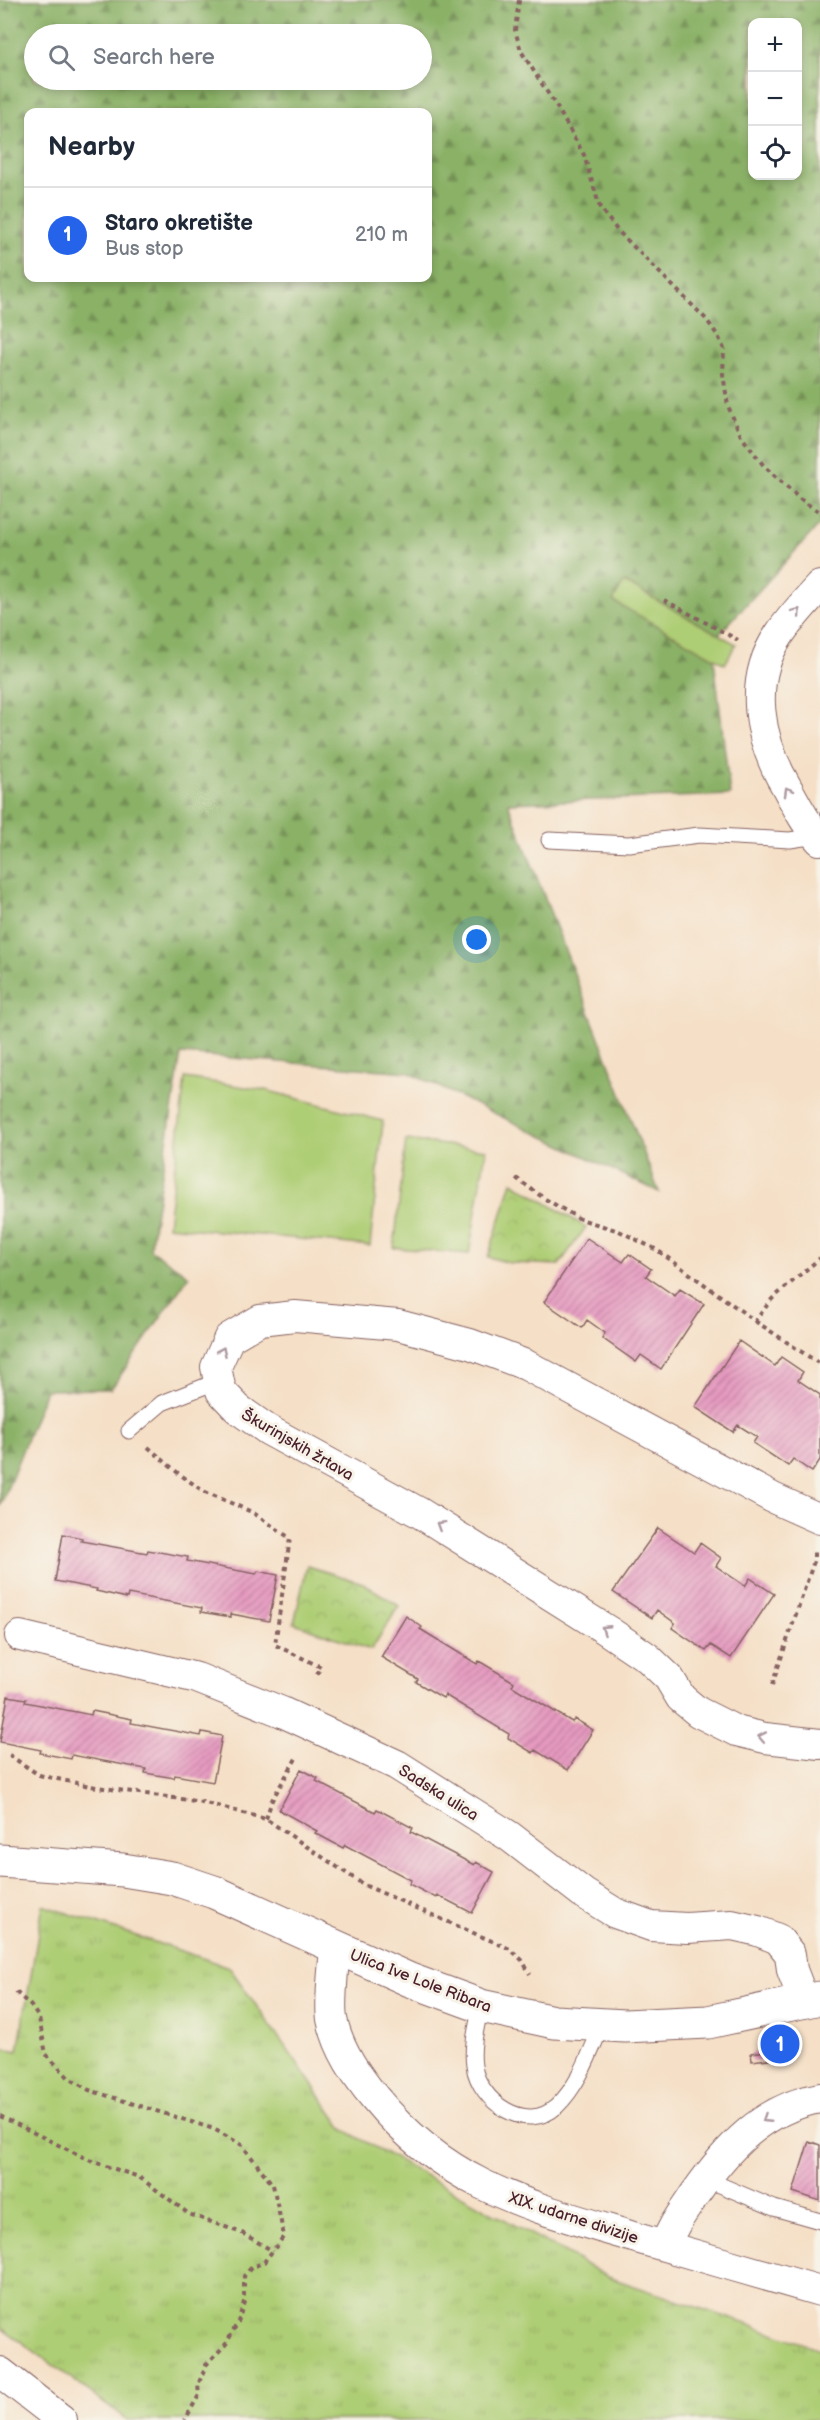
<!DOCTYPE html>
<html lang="en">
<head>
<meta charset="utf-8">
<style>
	body { margin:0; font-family:"Balsamiq Sans",sans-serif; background:#f2f2f3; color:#1f2937 }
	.controls { position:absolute; right:18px; top:18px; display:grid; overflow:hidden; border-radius:12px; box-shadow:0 3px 9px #0003 }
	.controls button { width:54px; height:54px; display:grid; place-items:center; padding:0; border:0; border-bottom:2px solid #e0e1e3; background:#fff; color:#1f2937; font:30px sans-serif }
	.you { position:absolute; left:477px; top:940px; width:21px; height:21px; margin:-15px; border:4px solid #fff; border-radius:50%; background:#1a73e8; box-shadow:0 0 0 9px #1a73e833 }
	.badge { display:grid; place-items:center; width:39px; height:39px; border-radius:50%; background:#2563eb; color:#fff; font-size:20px; font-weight:700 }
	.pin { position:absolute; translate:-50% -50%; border:3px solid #fff; box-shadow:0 2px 6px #0006 }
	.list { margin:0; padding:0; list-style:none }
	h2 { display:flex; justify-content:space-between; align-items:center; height:78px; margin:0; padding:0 24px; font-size:26px }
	h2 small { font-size:20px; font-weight:400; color:#747a83 }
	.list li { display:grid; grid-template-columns:39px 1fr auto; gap:18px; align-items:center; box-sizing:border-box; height:96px; padding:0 24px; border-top:2px solid #e0e1e3 }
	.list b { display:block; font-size:22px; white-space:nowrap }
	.list p { margin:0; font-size:20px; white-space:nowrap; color:#747a83 }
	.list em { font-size:20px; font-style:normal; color:#747a83 }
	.icon { flex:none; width:33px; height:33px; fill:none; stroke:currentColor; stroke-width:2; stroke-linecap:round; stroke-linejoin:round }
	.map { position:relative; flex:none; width:820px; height:2420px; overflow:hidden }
	.search { position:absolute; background:#fff; box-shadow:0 3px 9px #0003; left:24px; top:24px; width:408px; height:66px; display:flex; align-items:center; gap:15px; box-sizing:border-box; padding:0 21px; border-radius:33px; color:#747a83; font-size:22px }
	.panel { position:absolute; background:#fff; box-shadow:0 3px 9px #0003; left:24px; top:108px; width:408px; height:174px; border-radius:12px }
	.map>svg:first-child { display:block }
</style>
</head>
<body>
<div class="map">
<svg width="820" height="2420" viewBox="0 0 820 2420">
	<defs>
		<pattern id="grass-tufts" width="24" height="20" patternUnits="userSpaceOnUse" patternTransform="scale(1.5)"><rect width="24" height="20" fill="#aece75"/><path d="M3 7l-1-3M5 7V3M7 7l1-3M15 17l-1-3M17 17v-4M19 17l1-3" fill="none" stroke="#97b065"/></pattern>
		<pattern id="forest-firs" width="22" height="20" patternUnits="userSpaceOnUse" patternTransform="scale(1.5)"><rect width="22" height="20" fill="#8ab166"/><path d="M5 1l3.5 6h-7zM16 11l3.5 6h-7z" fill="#738f54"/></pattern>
		<pattern id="park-crowns" width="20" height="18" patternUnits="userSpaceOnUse" patternTransform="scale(1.5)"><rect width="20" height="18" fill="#aece75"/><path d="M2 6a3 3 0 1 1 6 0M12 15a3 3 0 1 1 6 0" fill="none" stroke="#97b065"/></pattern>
		<pattern id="building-hatch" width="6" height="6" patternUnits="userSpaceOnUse" patternTransform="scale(1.5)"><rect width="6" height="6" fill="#e69ac0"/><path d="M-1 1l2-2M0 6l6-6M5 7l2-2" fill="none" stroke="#bc7d9c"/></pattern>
	</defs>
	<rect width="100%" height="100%" fill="#f7f3e8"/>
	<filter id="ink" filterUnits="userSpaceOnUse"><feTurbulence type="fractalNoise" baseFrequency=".0167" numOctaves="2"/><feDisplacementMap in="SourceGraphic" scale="12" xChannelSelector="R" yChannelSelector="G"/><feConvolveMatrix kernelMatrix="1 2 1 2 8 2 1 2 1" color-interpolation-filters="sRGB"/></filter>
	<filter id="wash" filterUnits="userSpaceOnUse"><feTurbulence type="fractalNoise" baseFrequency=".008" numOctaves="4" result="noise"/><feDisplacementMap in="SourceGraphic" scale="24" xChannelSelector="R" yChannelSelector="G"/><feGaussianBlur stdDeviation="1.35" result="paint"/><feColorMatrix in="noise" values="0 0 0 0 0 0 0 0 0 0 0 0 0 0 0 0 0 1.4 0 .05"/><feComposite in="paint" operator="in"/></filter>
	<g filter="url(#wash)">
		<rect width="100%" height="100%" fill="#f5dfc6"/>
		<path fill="url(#grass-tufts)" stroke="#7c7650" stroke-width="1.5" d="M43 1905 229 1967 344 2130 608 2277 820 2349V2420H128L0 2326V2047L18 2051Z"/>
		<path fill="url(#forest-firs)" stroke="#6a6848" stroke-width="1.5" fill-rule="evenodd" d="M0 0H820V524L712 642 730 795 508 803 659 1192 408 1072 181 1054 150 1249 189 1276 111 1389 46 1390 0 1507ZM752 22H798V176H752ZM34 34H422V80H34ZM28 112H428V278H28Z"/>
		<path fill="url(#park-crowns)" stroke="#7c7650" stroke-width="1.5" d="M512 1182 586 1227 559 1265 510 1263 488 1257Z
			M307 1566 363 1583 399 1606 371 1650 294 1623Z"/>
		<path fill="#aece75" stroke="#7c7650" stroke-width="1.5" d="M624 582 736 644 725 664 613 601Z
			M185 1078 265 1090 383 1121 370 1246 168 1226Z
			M406 1140 486 1150 469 1254 394 1248Z"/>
		<g id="blocks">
			<path fill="url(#building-hatch)" d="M587 1238 623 1262 629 1254 651 1269 646 1276 675 1296 680 1289 704 1304 661 1369 641 1355 636 1362 602 1338 605 1333 587 1320 582 1328 544 1302Z
				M739 1341 775 1366 781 1357 803 1372 798 1380 820 1395V1460L812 1472 793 1459 788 1466 753 1443 757 1437 738 1425 733 1432 695 1407Z
				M658 1528 694 1552 700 1543 721 1558 716 1566 745 1586 750 1578 774 1594 731 1658 711 1645 706 1651 672 1628 675 1623 657 1610 652 1618 613 1592Z
				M63 1534 82 1538 81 1541 147 1553 148 1550 188 1557 187 1561 256 1574 258 1571 278 1575 269 1621 231 1614V1617L201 1612 202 1608 128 1594 127 1598 96 1591 97 1589 55 1581Z
				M406 1616 422 1627 420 1629 477 1664 479 1661 514 1682 512 1686 572 1722 575 1719 593 1730 568 1770 535 1750 533 1753 508 1738 509 1734 445 1695 443 1698 416 1682 418 1679 381 1657Z
				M8 1696 26 1699 25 1702 91 1715 92 1711 132 1719 131 1723 201 1736 202 1732 222 1736 213 1782 175 1775 174 1778 145 1773 146 1769 72 1755 71 1759 40 1753 41 1750 0 1742Z
				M301 1769 318 1778 316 1781 375 1812 377 1809 413 1828 411 1832 474 1865 476 1862 494 1872 472 1913 437 1895 436 1898 409 1884 411 1880 345 1845 343 1848 315 1833 317 1831 279 1810Z
				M783 2049 784 2057 752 2061 751 2053Z
				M809 2141 820 2145V2201L793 2192Z"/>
		</g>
	</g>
	<g filter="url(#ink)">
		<use href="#blocks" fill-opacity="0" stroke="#866261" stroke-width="1.5"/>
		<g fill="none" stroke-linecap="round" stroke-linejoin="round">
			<g stroke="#866261" stroke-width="17">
				<path id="service" d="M549 840 629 844 699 835 790 840 816 836
					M129 1431 162 1403 218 1381
					M481 2006C477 2025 471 2046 474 2066 479 2101 526 2135 557 2106 579 2085 590 2053 602 2025
					M706 2179 774 2208 820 2221"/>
			</g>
			<g stroke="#866261" stroke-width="32">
				<path id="minor" d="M820 586C806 601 791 617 779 635 747 682 759 740 786 786 796 804 806 825 820 840
					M820 1519 773 1498 526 1365 470 1344 398 1325 295 1316 260 1320 229 1338 216 1367 221 1391 238 1409 268 1430 420 1513 608 1631 648 1658 669 1678 681 1698 698 1712 736 1731 765 1738 820 1744
					M20 1636 197 1678 282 1712 397 1765 509 1836 583 1893 615 1913 651 1926 687 1928 732 1925 758 1931 778 1939 790 1954 792 1970 804 2001
					M335 1946C334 1966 329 2001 332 2019 338 2049 356 2075 375 2098 448 2187 527 2205 633 2237 695 2255 758 2273 820 2291
					M665 2246C672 2226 683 2212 695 2194 726 2149 763 2108 820 2098
					M0 2372 62 2420"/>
			</g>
			<g stroke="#866261" stroke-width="35">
				<path id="tertiary" d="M0 1861 123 1870 172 1878 214 1892 410 1980 481 2006 554 2022 625 2026 708 2022 820 1998"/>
			</g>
			<path stroke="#866261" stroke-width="4" stroke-dasharray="4.5 4.5" stroke-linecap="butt" d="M519 0 515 30 521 51 558 109 584 155 600 208 617 230 706 319 718 336 724 349 723 374 728 406 741 436 764 466 801 500 820 512
				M664 600 738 640
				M516 1178 545 1199 580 1219 619 1231 657 1250 755 1321 772 1299 820 1258
				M755 1321 820 1364
				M148 1447 178 1473 203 1491 252 1512 290 1538 275 1645 321 1667 316 1677
				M772 1685 814 1561V1552
				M9 1755 39 1775 90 1786 202 1802 266 1819 364 1885 510 1949 522 1960 530 1974
				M266 1819 272 1800 298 1755
				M16 1992 31 2006 39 2018 46 2054 69 2078 89 2090 214 2129 242 2145 273 2185 284 2236 264 2262 251 2268 244 2276V2302L238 2322 226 2344 206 2365 198 2385 199 2395 185 2420
				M0 2116 91 2161 139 2177 189 2214 242 2233 273 2251"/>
			<use href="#service" stroke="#fff" stroke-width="15"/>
			<use href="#minor" stroke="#fff" stroke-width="30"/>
			<use href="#tertiary" stroke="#fff" stroke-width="33"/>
		</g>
		<defs><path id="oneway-chevron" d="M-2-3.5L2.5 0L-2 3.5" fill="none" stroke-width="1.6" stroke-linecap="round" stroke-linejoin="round" transform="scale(1.5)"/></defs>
		<g stroke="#ae9aa0">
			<use href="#oneway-chevron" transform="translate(797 612) rotate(-50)"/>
			<use href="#oneway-chevron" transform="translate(788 791) rotate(-120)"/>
			<use href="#oneway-chevron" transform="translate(222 1351) rotate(-66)"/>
			<use href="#oneway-chevron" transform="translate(440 1525) rotate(-148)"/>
			<use href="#oneway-chevron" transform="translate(605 1629) rotate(-147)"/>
			<use href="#oneway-chevron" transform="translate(762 1737) rotate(-169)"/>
			<use href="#oneway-chevron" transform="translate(766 2119) rotate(147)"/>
		</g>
	</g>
	<g text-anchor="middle" stroke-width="6" stroke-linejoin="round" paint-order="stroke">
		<g font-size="16" fill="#4a1f2b" stroke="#f7f3e8">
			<text transform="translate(298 1444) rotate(30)" y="6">Škurinjskih žrtava</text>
			<text transform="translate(439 1792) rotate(32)" y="6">Sadska ulica</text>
			<text transform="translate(421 1980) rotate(21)" y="6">Ulica Ive Lole Ribara</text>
			<text transform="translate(574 2217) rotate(18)" y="6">XIX. udarne divizije</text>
		</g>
	</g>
</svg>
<div class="controls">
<button>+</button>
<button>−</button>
<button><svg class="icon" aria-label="locate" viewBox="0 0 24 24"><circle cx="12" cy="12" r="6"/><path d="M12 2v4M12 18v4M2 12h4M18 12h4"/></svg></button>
</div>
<div class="you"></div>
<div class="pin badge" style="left:780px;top:2044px">1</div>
<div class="search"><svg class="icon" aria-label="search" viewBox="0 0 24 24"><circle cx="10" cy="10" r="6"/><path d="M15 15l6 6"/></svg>Search here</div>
<section class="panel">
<h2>Nearby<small></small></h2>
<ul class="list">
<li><span class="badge">1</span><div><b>Staro okretište</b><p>Bus stop</p></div><em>210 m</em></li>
</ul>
</section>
</div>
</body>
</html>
